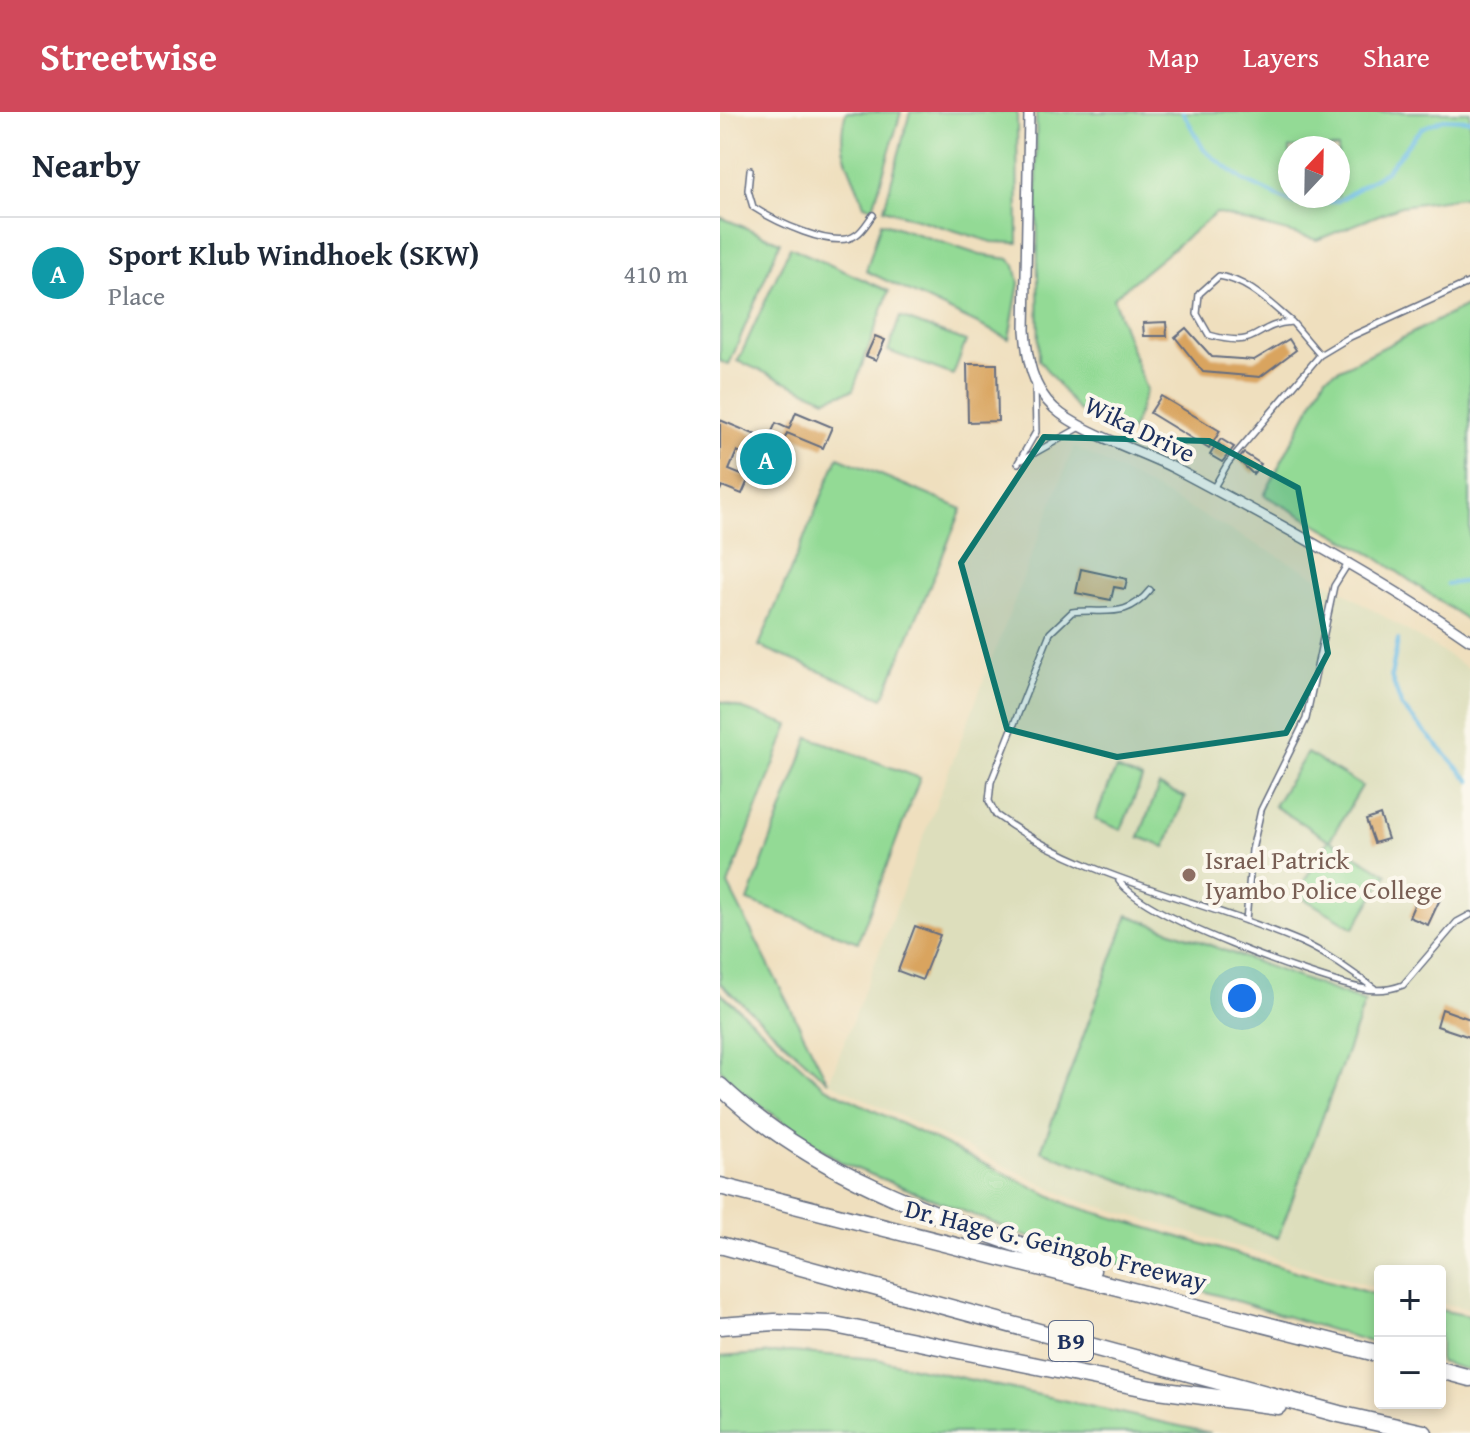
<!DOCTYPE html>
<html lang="en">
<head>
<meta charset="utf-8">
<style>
	body { margin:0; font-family:"Gentium Book Plus",serif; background:#f6f6f7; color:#1f2937 }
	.controls { position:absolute; right:24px; bottom:24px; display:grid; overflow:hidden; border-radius:8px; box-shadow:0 4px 12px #0003 }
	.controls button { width:72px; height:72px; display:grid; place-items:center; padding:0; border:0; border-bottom:2px solid #e0e1e3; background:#fff; color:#1f2937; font:40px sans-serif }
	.compass { position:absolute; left:558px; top:24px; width:72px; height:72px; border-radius:50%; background:#fff; box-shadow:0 4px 12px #0003; rotate:22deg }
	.you { position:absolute; left:522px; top:886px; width:28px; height:28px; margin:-20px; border:6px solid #fff; border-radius:50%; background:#1a73e8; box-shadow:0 0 0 12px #1a73e833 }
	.badge { display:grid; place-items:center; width:52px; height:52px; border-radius:50%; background:#d1495b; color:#fff; font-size:26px; font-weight:700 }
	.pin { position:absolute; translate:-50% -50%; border:4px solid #fff; box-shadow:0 2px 8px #0006 }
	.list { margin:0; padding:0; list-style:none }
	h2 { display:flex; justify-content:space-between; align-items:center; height:104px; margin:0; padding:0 32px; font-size:34px }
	h2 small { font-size:26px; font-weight:400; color:#747a83 }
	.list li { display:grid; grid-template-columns:52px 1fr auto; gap:24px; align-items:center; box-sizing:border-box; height:112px; padding:0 32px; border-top:2px solid #e0e1e3 }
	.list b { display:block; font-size:30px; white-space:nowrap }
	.list p { margin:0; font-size:26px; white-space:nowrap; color:#747a83 }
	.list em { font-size:26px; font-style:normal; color:#747a83 }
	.map { position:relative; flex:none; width:750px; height:1321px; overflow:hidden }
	header { display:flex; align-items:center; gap:48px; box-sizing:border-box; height:112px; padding:0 40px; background:#d1495b; color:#fff }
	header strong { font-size:38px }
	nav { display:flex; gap:44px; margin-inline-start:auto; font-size:28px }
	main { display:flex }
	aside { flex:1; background:#fff }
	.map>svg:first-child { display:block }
</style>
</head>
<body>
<header>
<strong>Streetwise</strong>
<nav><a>Map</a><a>Layers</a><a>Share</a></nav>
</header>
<main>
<aside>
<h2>Nearby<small></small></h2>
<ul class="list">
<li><span class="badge" style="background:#0f9aa8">A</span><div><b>Sport Klub Windhoek (SKW)</b><p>Place</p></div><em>410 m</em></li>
</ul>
</aside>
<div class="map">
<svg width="750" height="1321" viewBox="0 0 750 1321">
	<rect width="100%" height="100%" fill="#fbf7ec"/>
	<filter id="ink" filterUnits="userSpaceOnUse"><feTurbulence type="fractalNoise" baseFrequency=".0125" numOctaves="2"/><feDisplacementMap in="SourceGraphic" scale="16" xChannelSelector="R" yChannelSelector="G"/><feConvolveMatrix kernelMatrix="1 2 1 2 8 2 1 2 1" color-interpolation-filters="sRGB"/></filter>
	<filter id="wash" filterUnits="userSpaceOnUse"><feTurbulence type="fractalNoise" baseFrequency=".006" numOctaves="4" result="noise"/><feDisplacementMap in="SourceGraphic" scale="32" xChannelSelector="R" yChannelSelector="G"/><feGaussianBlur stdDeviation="1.8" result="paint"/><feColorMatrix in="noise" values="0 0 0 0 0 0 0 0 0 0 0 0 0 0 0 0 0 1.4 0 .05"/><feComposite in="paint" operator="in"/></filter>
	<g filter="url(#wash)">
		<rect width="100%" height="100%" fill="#efdfbe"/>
		<path fill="#dddebc" d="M354 334 614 474 750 557V1197L720 1191V1159H660V1177L352 1086 109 970Z"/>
		<path fill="#93da95" stroke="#57847a" stroke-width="2" fill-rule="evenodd" d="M126 0H181L153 96 144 93C133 57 114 41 126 0Z
			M190 0H297L298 131 272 130 164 97Z
			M316 0H750V84L681 94 597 128 496 101 393 186 426 278 412 319 358 298 319 248ZM618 36V84H570V36Z
			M0 105 60 130 9 253 0 249Z
			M161 110 260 143 289 147 295 153 299 171 289 227 146 159Z
			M70 135 169 179 133 278 106 287 18 249Z
			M750 192V510L653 443 544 383 606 264Z
			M180 205 246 229 233 263 168 239Z
			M118 345 242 397 163 586 39 534Z
			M0 589 69 613 8 773 108 970 0 871Z
			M89 625 200 666 138 830 28 789Z
			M587 641 642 674 610 728 667 762 634 816 576 782 609 728 554 694Z
			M396 657 422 667 401 718 375 707Z
			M439 674 465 685 445 735 419 725Z
			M408 803 645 890 558 1126 321 1039Z
			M0 880 103 974 350 1093 660 1184V1233L314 1127 122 1051 23 981 0 957Z
			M720 1198 750 1204V1259L720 1250Z
			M70 1240 157 1247 491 1321H0V1245Z"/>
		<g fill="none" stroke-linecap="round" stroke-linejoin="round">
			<path stroke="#6dbee8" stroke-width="4" d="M463 0 484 38 523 68 572 91 599 92 618 89 666 59 702 16 723 7 750 8
				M727 472 750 469
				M678 528 671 564 682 595 750 669"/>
		</g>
		<g id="blocks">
			<path fill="#d9a45e" d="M446 210 447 224H424L423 211Z
				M466 216 492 245 534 248 569 227 576 238 540 265 483 260 455 225Z
				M155 224 165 228 156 248 146 244Z
				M247 252H277L278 309 248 310Z
				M441 284 500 319 489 337 430 301Z
				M76 300 112 315 103 336 67 321 53 355 17 339 9 358 29 366 22 382 2 374 0 379V308L48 328 56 311 69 317Z
				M501 327 514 335 502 350 490 343 496 333 509 341 498 331Z
				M524 341 541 352 533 362 518 348Z
				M361 457 407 467 405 477 394 475 391 488 356 481Z
				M660 703 668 727 654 731 646 708Z
				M701 777 721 785 708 813 689 805Z
				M195 814 220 823 202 868 178 859Z
				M722 897 750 907V925L717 914Z"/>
		</g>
	</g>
	<g filter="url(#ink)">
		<use href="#blocks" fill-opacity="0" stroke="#656d80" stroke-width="2"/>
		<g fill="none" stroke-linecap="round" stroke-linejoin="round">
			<g stroke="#656d80" stroke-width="8">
				<path id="service" d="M30 58 28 78 33 95C53 108 114 139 136 123 143 119 148 109 153 103
					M572 210C549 191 529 169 499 164L479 182 477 202 489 223C542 238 531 213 572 210L600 243
					M302 348 359 316
					M298 351 316 320 315 273
					M493 377 508 351 600 243 630 225 750 170
					M430 478C406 508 385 496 352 500L330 521 271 670 269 689 276 703C367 769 479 786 581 830 608 842 630 859 654 876
					M399 769C426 806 591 865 640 876 654 879 670 878 683 873L737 810 750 803
					M526 809 532 738 541 698 586 607 614 474 629 450"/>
			</g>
			<g stroke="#656d80" stroke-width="12">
				<path id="minor" d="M309 0 305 218C307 246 312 276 334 296 359 320 421 339 454 356 556 410 655 463 750 528"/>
			</g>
			<g stroke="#656d80" stroke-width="19">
				<path id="motorway" d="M0 974C102 1072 242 1112 372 1158
					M0 1074 660 1242
					M0 1133 619 1302 704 1321
					M0 1214 55 1210 110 1212 431 1277 558 1294
					M720 1258 750 1266"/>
			</g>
			<use href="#service" stroke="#fff" stroke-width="5"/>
			<use href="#minor" stroke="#fff" stroke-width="9"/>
			<use href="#motorway" stroke="#fff" stroke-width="16"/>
		</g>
	</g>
	<path fill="#0f766e" fill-opacity="0.2" stroke="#0f766e" stroke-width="6" stroke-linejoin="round" d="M324 325 489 329 578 376 608 541 566 621 397 645 287 617 241 451Z"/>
	<circle fill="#8d6e63" stroke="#fbf7ec" stroke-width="3" cx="469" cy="763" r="8"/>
	<g text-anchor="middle" stroke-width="8" stroke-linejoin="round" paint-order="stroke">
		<rect fill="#fbf7ec" stroke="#5e6b89" stroke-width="2" x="329" y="1209" width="44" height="40" rx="6"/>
		<g font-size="24" font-weight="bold" fill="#1b2f5e">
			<text x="351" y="1237">B9</text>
		</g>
		<g font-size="26" fill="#1b2f5e" stroke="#fbf7ec">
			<text transform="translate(420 317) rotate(26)" y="9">Wika Drive</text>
			<text transform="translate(336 1133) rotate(14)" y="9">Dr. Hage G. Geingob Freeway</text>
		</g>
		<g font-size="26" fill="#785e54" stroke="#fbf7ec" text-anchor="start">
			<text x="485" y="757">Israel Patrick<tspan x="485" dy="30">Iyambo Police College</tspan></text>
		</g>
	</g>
</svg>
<div class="controls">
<button>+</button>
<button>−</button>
</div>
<svg class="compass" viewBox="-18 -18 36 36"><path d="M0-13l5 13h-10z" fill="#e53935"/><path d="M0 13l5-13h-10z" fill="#747a83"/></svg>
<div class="you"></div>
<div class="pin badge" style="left:46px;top:347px;background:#0f9aa8">A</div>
</div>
</main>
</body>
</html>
